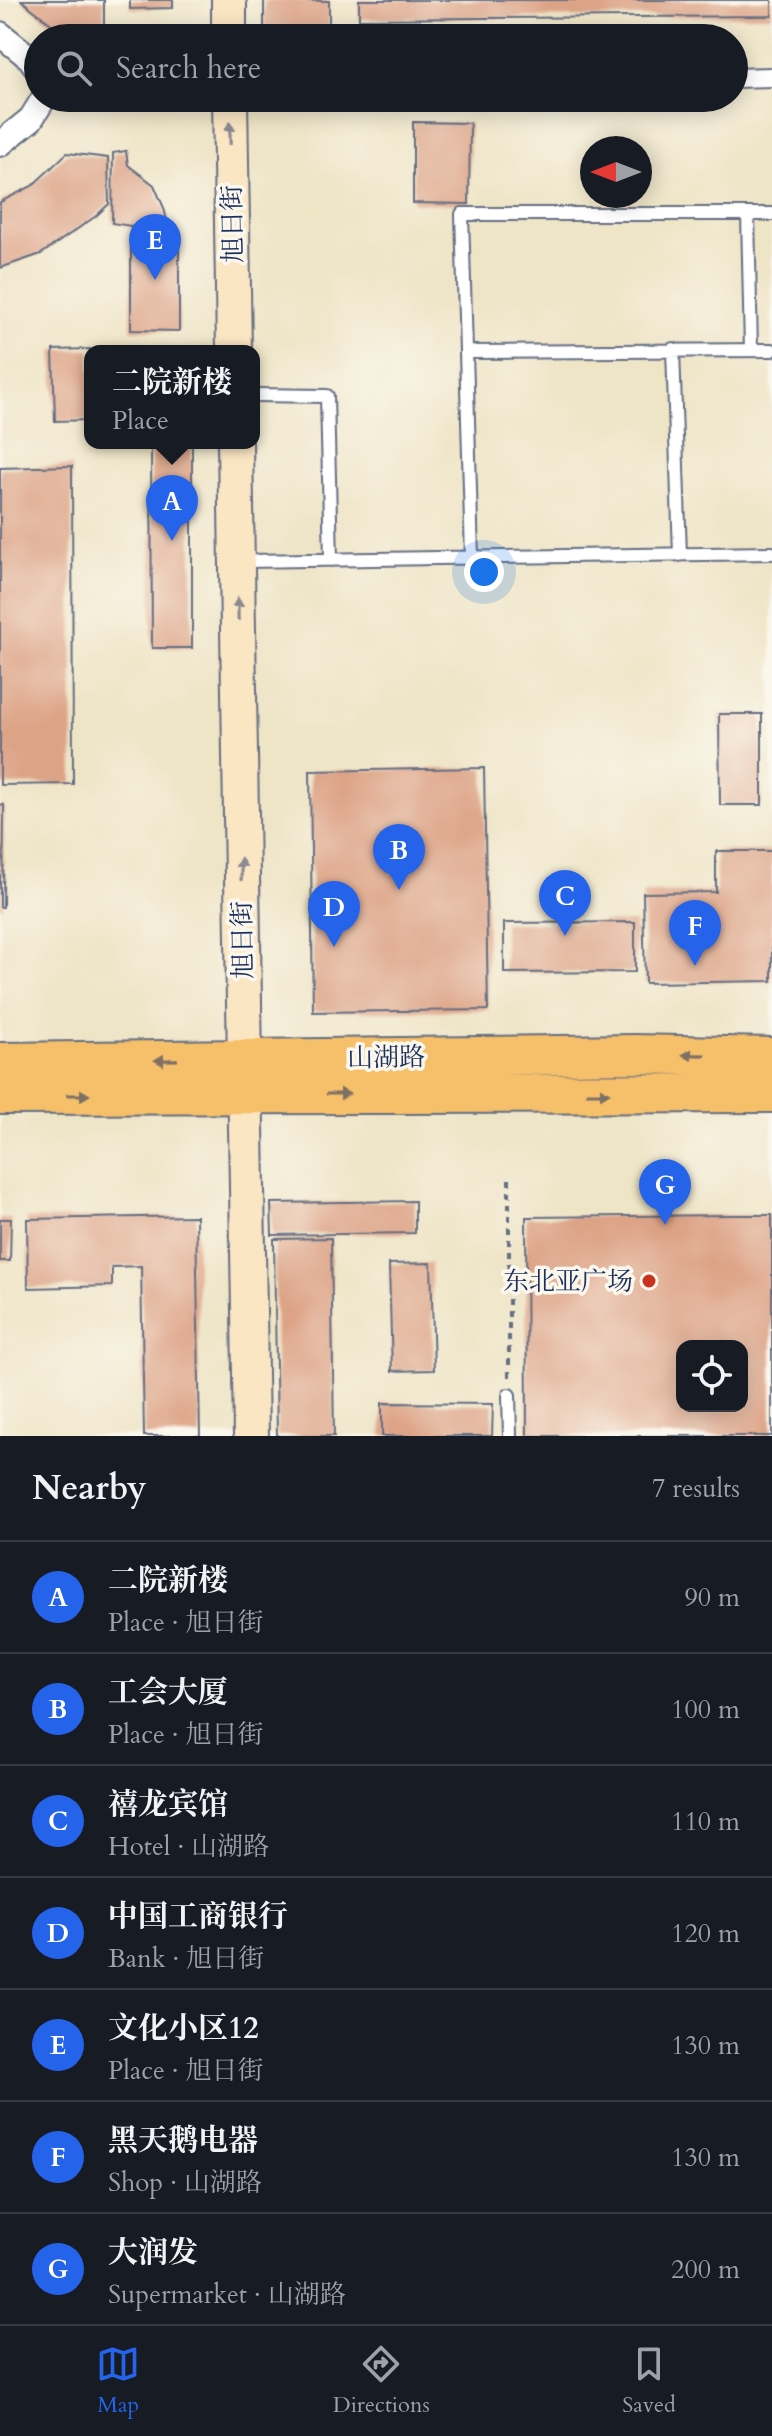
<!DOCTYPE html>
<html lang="en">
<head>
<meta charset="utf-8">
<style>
	body { margin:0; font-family:Cardo,"Noto Serif SC",serif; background:#242831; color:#f1f3f6 }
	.controls { position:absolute; right:24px; bottom:24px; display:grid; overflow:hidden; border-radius:16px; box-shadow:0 4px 20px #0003 }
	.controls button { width:72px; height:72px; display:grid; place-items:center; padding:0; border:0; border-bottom:2px solid #363941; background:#171b24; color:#f1f3f6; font:40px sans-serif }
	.compass { position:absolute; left:580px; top:136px; width:72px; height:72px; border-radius:50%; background:#171b24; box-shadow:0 4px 20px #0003; rotate:270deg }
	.you { position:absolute; left:484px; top:572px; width:28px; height:28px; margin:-20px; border:6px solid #fff; border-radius:50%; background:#1a73e8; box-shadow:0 0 0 12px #1a73e833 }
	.badge { display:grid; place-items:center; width:52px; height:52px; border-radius:50%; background:#2563eb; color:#fff; font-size:26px; font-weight:700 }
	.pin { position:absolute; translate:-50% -66px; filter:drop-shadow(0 2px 4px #0008) }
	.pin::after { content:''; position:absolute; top:42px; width:28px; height:24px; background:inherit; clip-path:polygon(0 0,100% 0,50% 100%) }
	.popup { position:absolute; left:84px; top:345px; width:176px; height:104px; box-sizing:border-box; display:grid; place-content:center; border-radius:16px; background:#171b24; filter:drop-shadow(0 2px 6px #0005); font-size:26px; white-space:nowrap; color:#9ea1a6 }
	.popup b { font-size:30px; color:#f1f3f6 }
	.popup::after { content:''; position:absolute; left:50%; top:100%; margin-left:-16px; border:16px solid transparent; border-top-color:#171b24 }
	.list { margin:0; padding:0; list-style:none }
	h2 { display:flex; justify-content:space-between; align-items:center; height:104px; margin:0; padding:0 32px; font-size:34px }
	h2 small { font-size:26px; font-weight:400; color:#9ea1a6 }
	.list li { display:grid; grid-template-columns:52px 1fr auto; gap:24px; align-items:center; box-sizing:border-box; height:112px; padding:0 32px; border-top:2px solid #363941 }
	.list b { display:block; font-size:30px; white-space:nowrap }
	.list p { margin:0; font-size:26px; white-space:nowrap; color:#9ea1a6 }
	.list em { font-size:26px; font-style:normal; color:#9ea1a6 }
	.icon { flex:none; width:44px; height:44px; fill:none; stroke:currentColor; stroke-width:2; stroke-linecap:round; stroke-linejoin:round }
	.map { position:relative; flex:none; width:772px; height:1436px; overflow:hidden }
	.search { position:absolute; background:#171b24; box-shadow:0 4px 20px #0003; left:24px; right:24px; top:24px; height:88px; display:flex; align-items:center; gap:20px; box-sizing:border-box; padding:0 28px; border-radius:44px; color:#9ea1a6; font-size:30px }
	.sheet { height:888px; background:#171b24 }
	nav { display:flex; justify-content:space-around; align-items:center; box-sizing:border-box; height:112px; border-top:2px solid #363941; background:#171b24; font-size:22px; color:#9ea1a6 }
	nav a { display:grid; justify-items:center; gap:4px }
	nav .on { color:#2563eb }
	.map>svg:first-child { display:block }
</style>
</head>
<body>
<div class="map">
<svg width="772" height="1436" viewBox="0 0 772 1436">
	<rect width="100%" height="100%" fill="#fbf7ec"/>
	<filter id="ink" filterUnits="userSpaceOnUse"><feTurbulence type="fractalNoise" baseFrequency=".0125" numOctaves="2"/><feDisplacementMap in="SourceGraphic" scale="16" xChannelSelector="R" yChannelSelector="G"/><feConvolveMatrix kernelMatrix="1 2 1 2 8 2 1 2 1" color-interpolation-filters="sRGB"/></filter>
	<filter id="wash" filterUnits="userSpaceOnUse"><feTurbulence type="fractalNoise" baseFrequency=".006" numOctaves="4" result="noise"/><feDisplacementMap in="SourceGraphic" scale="32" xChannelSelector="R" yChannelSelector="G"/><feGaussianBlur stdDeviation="1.8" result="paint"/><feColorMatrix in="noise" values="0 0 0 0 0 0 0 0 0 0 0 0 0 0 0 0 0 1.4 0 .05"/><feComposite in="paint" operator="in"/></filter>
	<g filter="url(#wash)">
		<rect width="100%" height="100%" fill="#eee4c6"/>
		<g id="blocks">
			<path fill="#dda386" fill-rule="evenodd" d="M21 0H104V30L65 35Z
				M130 0H173V8L130 9Z
				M264 0 329 1V32H264Z
				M359 0H772V16L359 19Z
				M413 122 470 123 469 204 413 203Z
				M126 151 128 165 154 185 164 208 169 229 179 230V331L131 330V226L112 223 113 153Z
				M67 153 108 158 109 204 96 216 41 254 0 268V202L32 186Z
				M90 349V420L55 421 53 350Z
				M151 443H192V648H152Z
				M72 466 73 784 0 785V468Z
				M719 714H762V805H720Z
				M484 768 488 1010 313 1012 310 771Z
				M0 805H4L3 907H0Z
				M716 851H772V981L645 983 643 893 716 892Z
				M635 922V972L504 973V923Z
				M415 1201V1233L272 1235 271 1203Z
				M735 1215H772V1436H527L526 1217ZM682 1346H742V1406H682Z
				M196 1216 200 1436H144L141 1266 112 1267V1286L28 1288 27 1219Z
				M0 1219H11L10 1261H0Z
				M331 1238 334 1436H277L274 1239Z
				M431 1263 434 1370 392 1371 389 1264Z
				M382 1403 493 1404 492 1436H382Z"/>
		</g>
	</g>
	<g filter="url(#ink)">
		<use href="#blocks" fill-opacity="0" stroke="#656e82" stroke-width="2"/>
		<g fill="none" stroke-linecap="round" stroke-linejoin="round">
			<g stroke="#656e82" stroke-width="16">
				<path id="service" d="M748 214H772
					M673 349 680 555
					M466 352 772 350
					M254 395 327 396 331 560
					M472 558 462 214H748L751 350
					M240 561 772 553
					M509 1395 510 1436"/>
			</g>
			<g stroke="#656e82" stroke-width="22">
				<path id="pedestrian" d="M734 78 772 77"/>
			</g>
			<g stroke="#656e82" stroke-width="28">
				<path id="minor" d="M0 34 30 58 38 69
					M0 144 31 119 44 98"/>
			</g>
			<g stroke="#656e82" stroke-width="38">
				<path id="secondary" d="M229 0V38
					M230 98 234 351
					M235 443 251 1436"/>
			</g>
			<g stroke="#656e82" stroke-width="42">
				<path id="primary" d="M0 1062 634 1054 772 1057
					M0 1095 772 1093"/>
			</g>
			<path stroke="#656e82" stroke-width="4" stroke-dasharray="6 6" stroke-linecap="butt" d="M509 1179V1381"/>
			<use href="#service" stroke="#fff" stroke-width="12"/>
			<use href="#pedestrian" stroke="#fff" stroke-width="18"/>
			<use href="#minor" stroke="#fff" stroke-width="24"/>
			<use href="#secondary" stroke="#fbe6c4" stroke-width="34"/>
			<use href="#primary" stroke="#f6c06b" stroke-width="38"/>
		</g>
		<defs><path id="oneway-solid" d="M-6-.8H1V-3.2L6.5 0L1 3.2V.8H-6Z" transform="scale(2)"/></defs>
		<g fill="#8b8a91">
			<use href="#oneway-solid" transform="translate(230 133) rotate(-91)"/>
			<use href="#oneway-solid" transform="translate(238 609) rotate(-91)"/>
			<use href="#oneway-solid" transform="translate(241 869) rotate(-91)"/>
		</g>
		<g fill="#7e7064">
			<use href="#oneway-solid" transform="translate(694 1055) rotate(-179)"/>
			<use href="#oneway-solid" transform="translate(166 1060) rotate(179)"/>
			<use href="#oneway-solid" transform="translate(598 1093)"/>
			<use href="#oneway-solid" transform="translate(338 1094)"/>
			<use href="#oneway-solid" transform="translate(78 1095)"/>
		</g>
	</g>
	<circle fill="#c8321e" stroke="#fbf7ec" stroke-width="3" cx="649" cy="1281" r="8"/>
	<g text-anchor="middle" stroke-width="7" stroke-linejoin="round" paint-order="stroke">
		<g font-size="26" fill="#1b2f5e" stroke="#fbf7ec">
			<text transform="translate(232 224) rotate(-91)" y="9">旭日街</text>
			<text transform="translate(242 940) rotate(-91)" y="9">旭日街</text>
			<text transform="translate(386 1057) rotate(-1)" y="9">山湖路</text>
		</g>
		<g font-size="26" fill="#1b2f5e" stroke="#fbf7ec" text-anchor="end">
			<text x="633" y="1290">东北亚广场</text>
		</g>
	</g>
</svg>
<div class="controls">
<button><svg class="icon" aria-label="locate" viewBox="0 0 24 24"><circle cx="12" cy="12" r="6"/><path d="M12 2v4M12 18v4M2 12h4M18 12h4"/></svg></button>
</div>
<svg class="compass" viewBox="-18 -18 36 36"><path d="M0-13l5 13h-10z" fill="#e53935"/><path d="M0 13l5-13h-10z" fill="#9ea1a6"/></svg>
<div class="you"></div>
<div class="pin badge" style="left:172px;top:541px">A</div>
<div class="popup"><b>二院新楼</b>Place</div>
<div class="pin badge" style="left:399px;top:890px">B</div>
<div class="pin badge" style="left:565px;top:936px">C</div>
<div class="pin badge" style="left:334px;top:947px">D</div>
<div class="pin badge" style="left:155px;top:280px">E</div>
<div class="pin badge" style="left:695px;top:966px">F</div>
<div class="pin badge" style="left:665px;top:1225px">G</div>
<div class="search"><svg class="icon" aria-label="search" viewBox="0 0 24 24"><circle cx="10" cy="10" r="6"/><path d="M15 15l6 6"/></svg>Search here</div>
</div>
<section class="sheet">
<h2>Nearby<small>7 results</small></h2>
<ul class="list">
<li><span class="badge">A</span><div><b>二院新楼</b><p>Place · 旭日街</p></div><em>90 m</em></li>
<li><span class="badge">B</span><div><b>工会大厦</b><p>Place · 旭日街</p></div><em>100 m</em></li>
<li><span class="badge">C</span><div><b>禧龙宾馆</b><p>Hotel · 山湖路</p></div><em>110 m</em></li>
<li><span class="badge">D</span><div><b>中国工商银行</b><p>Bank · 旭日街</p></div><em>120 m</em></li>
<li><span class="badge">E</span><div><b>文化小区12</b><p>Place · 旭日街</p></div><em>130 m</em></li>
<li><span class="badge">F</span><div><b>黑天鹅电器</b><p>Shop · 山湖路</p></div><em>130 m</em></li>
<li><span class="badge">G</span><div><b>大润发</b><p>Supermarket · 山湖路</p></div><em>200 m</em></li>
</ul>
</section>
<nav>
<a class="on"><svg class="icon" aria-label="map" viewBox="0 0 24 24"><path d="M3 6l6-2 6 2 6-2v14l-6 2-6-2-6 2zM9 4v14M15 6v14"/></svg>Map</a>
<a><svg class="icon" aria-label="directions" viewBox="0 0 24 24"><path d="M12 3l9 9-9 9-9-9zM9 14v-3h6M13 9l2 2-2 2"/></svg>Directions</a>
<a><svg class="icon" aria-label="saved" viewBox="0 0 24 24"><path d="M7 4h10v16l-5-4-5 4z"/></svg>Saved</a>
</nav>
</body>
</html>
